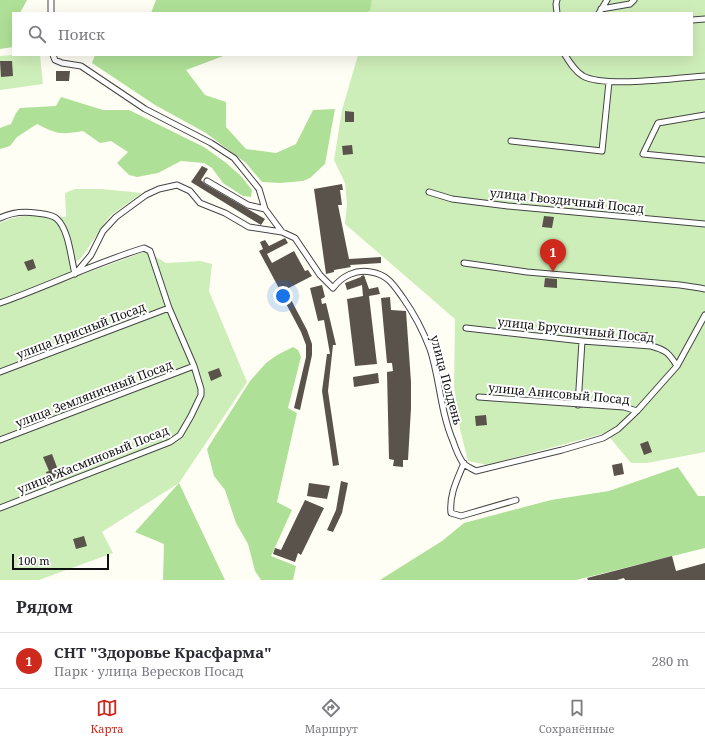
<!DOCTYPE html>
<html lang="ru">
<head>
<meta charset="utf-8">
<style>
	body { margin:0; font-family:"Noto Serif",serif; background:#f7f7f7; color:#2b2b33 }
	.scale { position:absolute; left:12px; bottom:10px; width:97px; box-sizing:border-box; padding-left:4px; border:2px solid #111; border-top:0; font-size:11px; line-height:14px; white-space:nowrap; color:#111; -webkit-text-stroke:3px #fff; paint-order:stroke }
	.you { position:absolute; left:283px; top:296px; width:14px; height:14px; margin:-10px; border:3px solid #fff; border-radius:50%; background:#1a73e8; box-shadow:0 0 0 6px #1a73e833 }
	.badge { display:grid; place-items:center; width:26px; height:26px; border-radius:50%; background:#cd291c; color:#fff; font-size:13px; font-weight:700 }
	.pin { position:absolute; translate:-50% -33px; filter:drop-shadow(0 1px 2px #0008) }
	.pin::after { content:''; position:absolute; top:21px; width:14px; height:12px; background:inherit; clip-path:polygon(0 0,100% 0,50% 100%) }
	.list { margin:0; padding:0; list-style:none }
	h2 { display:flex; justify-content:space-between; align-items:center; height:52px; margin:0; padding:0 16px; font-size:17px }
	h2 small { font-size:13px; font-weight:400; color:#7c7c81 }
	.list li { display:grid; grid-template-columns:26px 1fr auto; gap:12px; align-items:center; box-sizing:border-box; height:56px; padding:0 16px; border-top:1px solid #e1e1e2 }
	.list b { display:block; font-size:15px; white-space:nowrap }
	.list p { margin:0; font-size:13px; white-space:nowrap; color:#7c7c81 }
	.list em { font-size:13px; font-style:normal; color:#7c7c81 }
	.icon { flex:none; width:22px; height:22px; fill:none; stroke:currentColor; stroke-width:2; stroke-linecap:round; stroke-linejoin:round }
	.map { position:relative; flex:none; width:705px; height:580px; overflow:hidden }
	.search { position:absolute; background:#fff; box-shadow:0 4px 16px #0002; left:12px; right:12px; top:12px; height:44px; display:flex; align-items:center; gap:10px; box-sizing:border-box; padding:0 14px; border-radius:0px; color:#7c7c81; font-size:15px }
	.sheet { height:108px; background:#fff }
	nav { display:flex; justify-content:space-around; align-items:center; box-sizing:border-box; height:56px; border-top:1px solid #e1e1e2; background:#fff; font-size:11px; color:#7c7c81 }
	nav a { display:grid; justify-items:center; gap:2px }
	nav .on { color:#cd291c }
	.map>svg:first-child { display:block }
</style>
</head>
<body>
<div class="map">
<svg width="705" height="580" viewBox="0 0 705 580">
	<rect width="100%" height="100%" fill="#fffef4"/>
	<path fill="#ceeeb9" d="M372 0H705V452L647 463H631L606 433 487 465 468 461 460 429 454 386 455 319 345 224 347 204 345 183 334 160 342 110 358 55H692V13H369Z
		M13 55H40L43 84 0 90V56Z
		M75 189H102L142 193 110 216 81 258 76 262 81 275 146 251 166 263 201 261 212 264 209 291 247 382 179 483 102 532 113 553 39 580H0V223C21 212 44 216 66 217L65 193Z"/>
	<path fill="#afe097" d="M0 0H27L20 13H13V47L0 49Z
		M156 0H372L370 11 364 13H151Z
		M95 55H226L186 70 205 95 226 102V127L246 149 276 153 296 144 313 110 335 109 325 164 310 178 303 181 280 183 262 182 246 163 206 133 155 105 92 63Z
		M61 97 103 110H129L204 147 225 162 241 176 252 190 251 197 243 196 223 183 212 168 204 163 181 161 158 173 137 177 129 175 117 163 128 152 111 141 100 143 83 131C60 135 57 134 37 124L17 137 10 146 0 149V128L11 124 16 113 20 108 56 106Z
		M293 347 298 350 301 357 288 408 297 413 277 502 292 510 271 556 296 566 293 580H261L255 571 248 544 236 523 225 490 214 476 207 449 250 381 266 363 277 355Z
		M678 467 698 496H705V548L576 580H380L442 541 464 523 551 500 609 491Z
		M179 483 225 580H163L164 544 135 532Z"/>
	<path fill="#5a534c" d="M0 61H12L13 76 1 77Z
		M56 71H70L69 81H56Z
		M345 111 354 112V122H345Z
		M352 145 353 154 343 155 342 146Z
		M202 166 208 169 201 180 205 184 265 219 261 225 191 182Z
		M342 184 343 190H340L342 205H338L349 259 381 257V263L350 265 351 267 334 270V272L326 274 314 189Z
		M544 216 554 217 552 228 542 227Z
		M285 238 288 243 267 254 272 263 294 251 305 271 308 270 312 276 281 292 259 251 263 249 260 242 265 240 269 246Z
		M33 259 36 268 28 271 24 262Z
		M364 275 369 289 378 287 380 294 369 296 377 364 355 366 347 299 363 296 362 285 347 290 345 283 361 277V276Z
		M545 278 557 279V288L544 287Z
		M322 285 325 297 321 299 322 304 326 303 336 345H333L328 391 339 465 333 466 322 391 327 354H330L324 320 318 321 310 288Z
		M288 294 307 330 312 344V355L300 410 294 408 306 357V345L301 332 282 296Z
		M390 297 391 310 406 311 411 382V408L408 460H403V467L393 466 394 460 389 459 387 372 393 371 392 363H387L381 298Z
		M630 332H648V342L630 340Z
		M219 368 222 376 211 381 208 372Z
		M378 373 379 383 354 387 353 377Z
		M486 415 487 425 476 426 475 416Z
		M648 441 652 452 644 455 640 444Z
		M52 454 61 478 49 482 46 472 49 471 43 457Z
		M622 463 624 474 614 476 612 465Z
		M341 481 348 483 342 513 333 532 327 530 336 510Z
		M309 483 330 486 327 499 307 496Z
		M305 500 324 508 301 555 298 553 295 562 273 554 275 548 281 550Z
		M84 536 87 546 76 549 73 539Z
		M672 556 676 571 705 563V580H625L624 578 617 580H588L587 578Z"/>
	<g fill="none" stroke-linecap="round" stroke-linejoin="round">
		<g stroke="#444" stroke-width="7">
			<path id="street" d="M51 0V13
				M601 9 630 4 634 0
				M557 13 556 4 557 0
				M599 13 607 0
				M692 20 705 19
				M53 55 55 60 62 63 81 66 145 109 211 143 234 158 259 189 265 209 282 232
				M565 55C570 63 575 71 583 76 605 88 678 78 705 76
				M705 115 658 123 643 154 705 160
				M511 141 602 151 609 82
				M207 181 248 205 265 209
				M429 192 452 199 508 206 705 224
				M0 218C12 212 23 211 36 213 42 214 52 214 57 219 69 230 71 259 75 274
				M464 263 527 272 680 285 700 288 705 289
				M75 274 91 255 103 231 116 217 146 195 159 189 177 185 190 191 200 203 225 213 249 227 282 232 295 238 320 275 333 288C342 276 356 269 371 272 388 275 393 284 403 298 415 315 422 328 430 349 440 379 440 411 453 441 455 447 459 457 463 463 466 466 472 469 476 471L562 450 603 438 618 429 637 411 677 366 705 315
				M0 303C48 286 95 263 144 248L150 251 169 308 194 366 201 389V395L191 416 180 435 170 442 0 508
				M466 328 582 341 651 346C666 350 669 353 677 366
				M0 372 169 308
				M479 397 624 407 637 411
				M578 405 582 341
				M0 440 194 366
				M464 463C457 480 449 495 451 513L461 516 516 500"/>
		</g>
		<use href="#street" stroke="#fff" stroke-width="5"/>
	</g>
	<g text-anchor="middle" stroke-width="4" stroke-linejoin="round" paint-order="stroke">
		<g font-size="12" fill="#111" stroke="#fff">
			<text transform="translate(567 201) rotate(6)" y="4">улица Гвоздичный Посад</text>
			<text transform="translate(576 330) rotate(6)" y="4">улица Брусничный Посад</text>
			<text transform="translate(81 331) rotate(-21)" y="4">улица Ирисный Посад</text>
			<text transform="translate(446 380) rotate(75)" y="4">улица Полдень</text>
			<text transform="translate(94 394) rotate(-21)" y="4">улица Земляничный Посад</text>
			<text transform="translate(559 394) rotate(5)" y="4">улица Анисовый Посад</text>
			<text transform="translate(93 460) rotate(-22)" y="4">улица Жасминовый Посад</text>
		</g>
	</g>
</svg>
<div class="scale">100 m</div>
<div class="you"></div>
<div class="pin badge" style="left:553px;top:272px">1</div>
<div class="search"><svg class="icon" aria-label="search" viewBox="0 0 24 24"><circle cx="10" cy="10" r="6"/><path d="M15 15l6 6"/></svg>Поиск</div>
</div>
<section class="sheet">
<h2>Рядом<small></small></h2>
<ul class="list">
<li><span class="badge">1</span><div><b>СНТ &quot;Здоровье Красфарма&quot;</b><p>Парк · улица Вересков Посад</p></div><em>280 m</em></li>
</ul>
</section>
<nav>
<a class="on"><svg class="icon" aria-label="map" viewBox="0 0 24 24"><path d="M3 6l6-2 6 2 6-2v14l-6 2-6-2-6 2zM9 4v14M15 6v14"/></svg>Карта</a>
<a><svg class="icon" aria-label="directions" viewBox="0 0 24 24"><path d="M12 3l9 9-9 9-9-9zM9 14v-3h6M13 9l2 2-2 2"/></svg>Маршрут</a>
<a><svg class="icon" aria-label="saved" viewBox="0 0 24 24"><path d="M7 4h10v16l-5-4-5 4z"/></svg>Сохранённые</a>
</nav>
</body>
</html>
